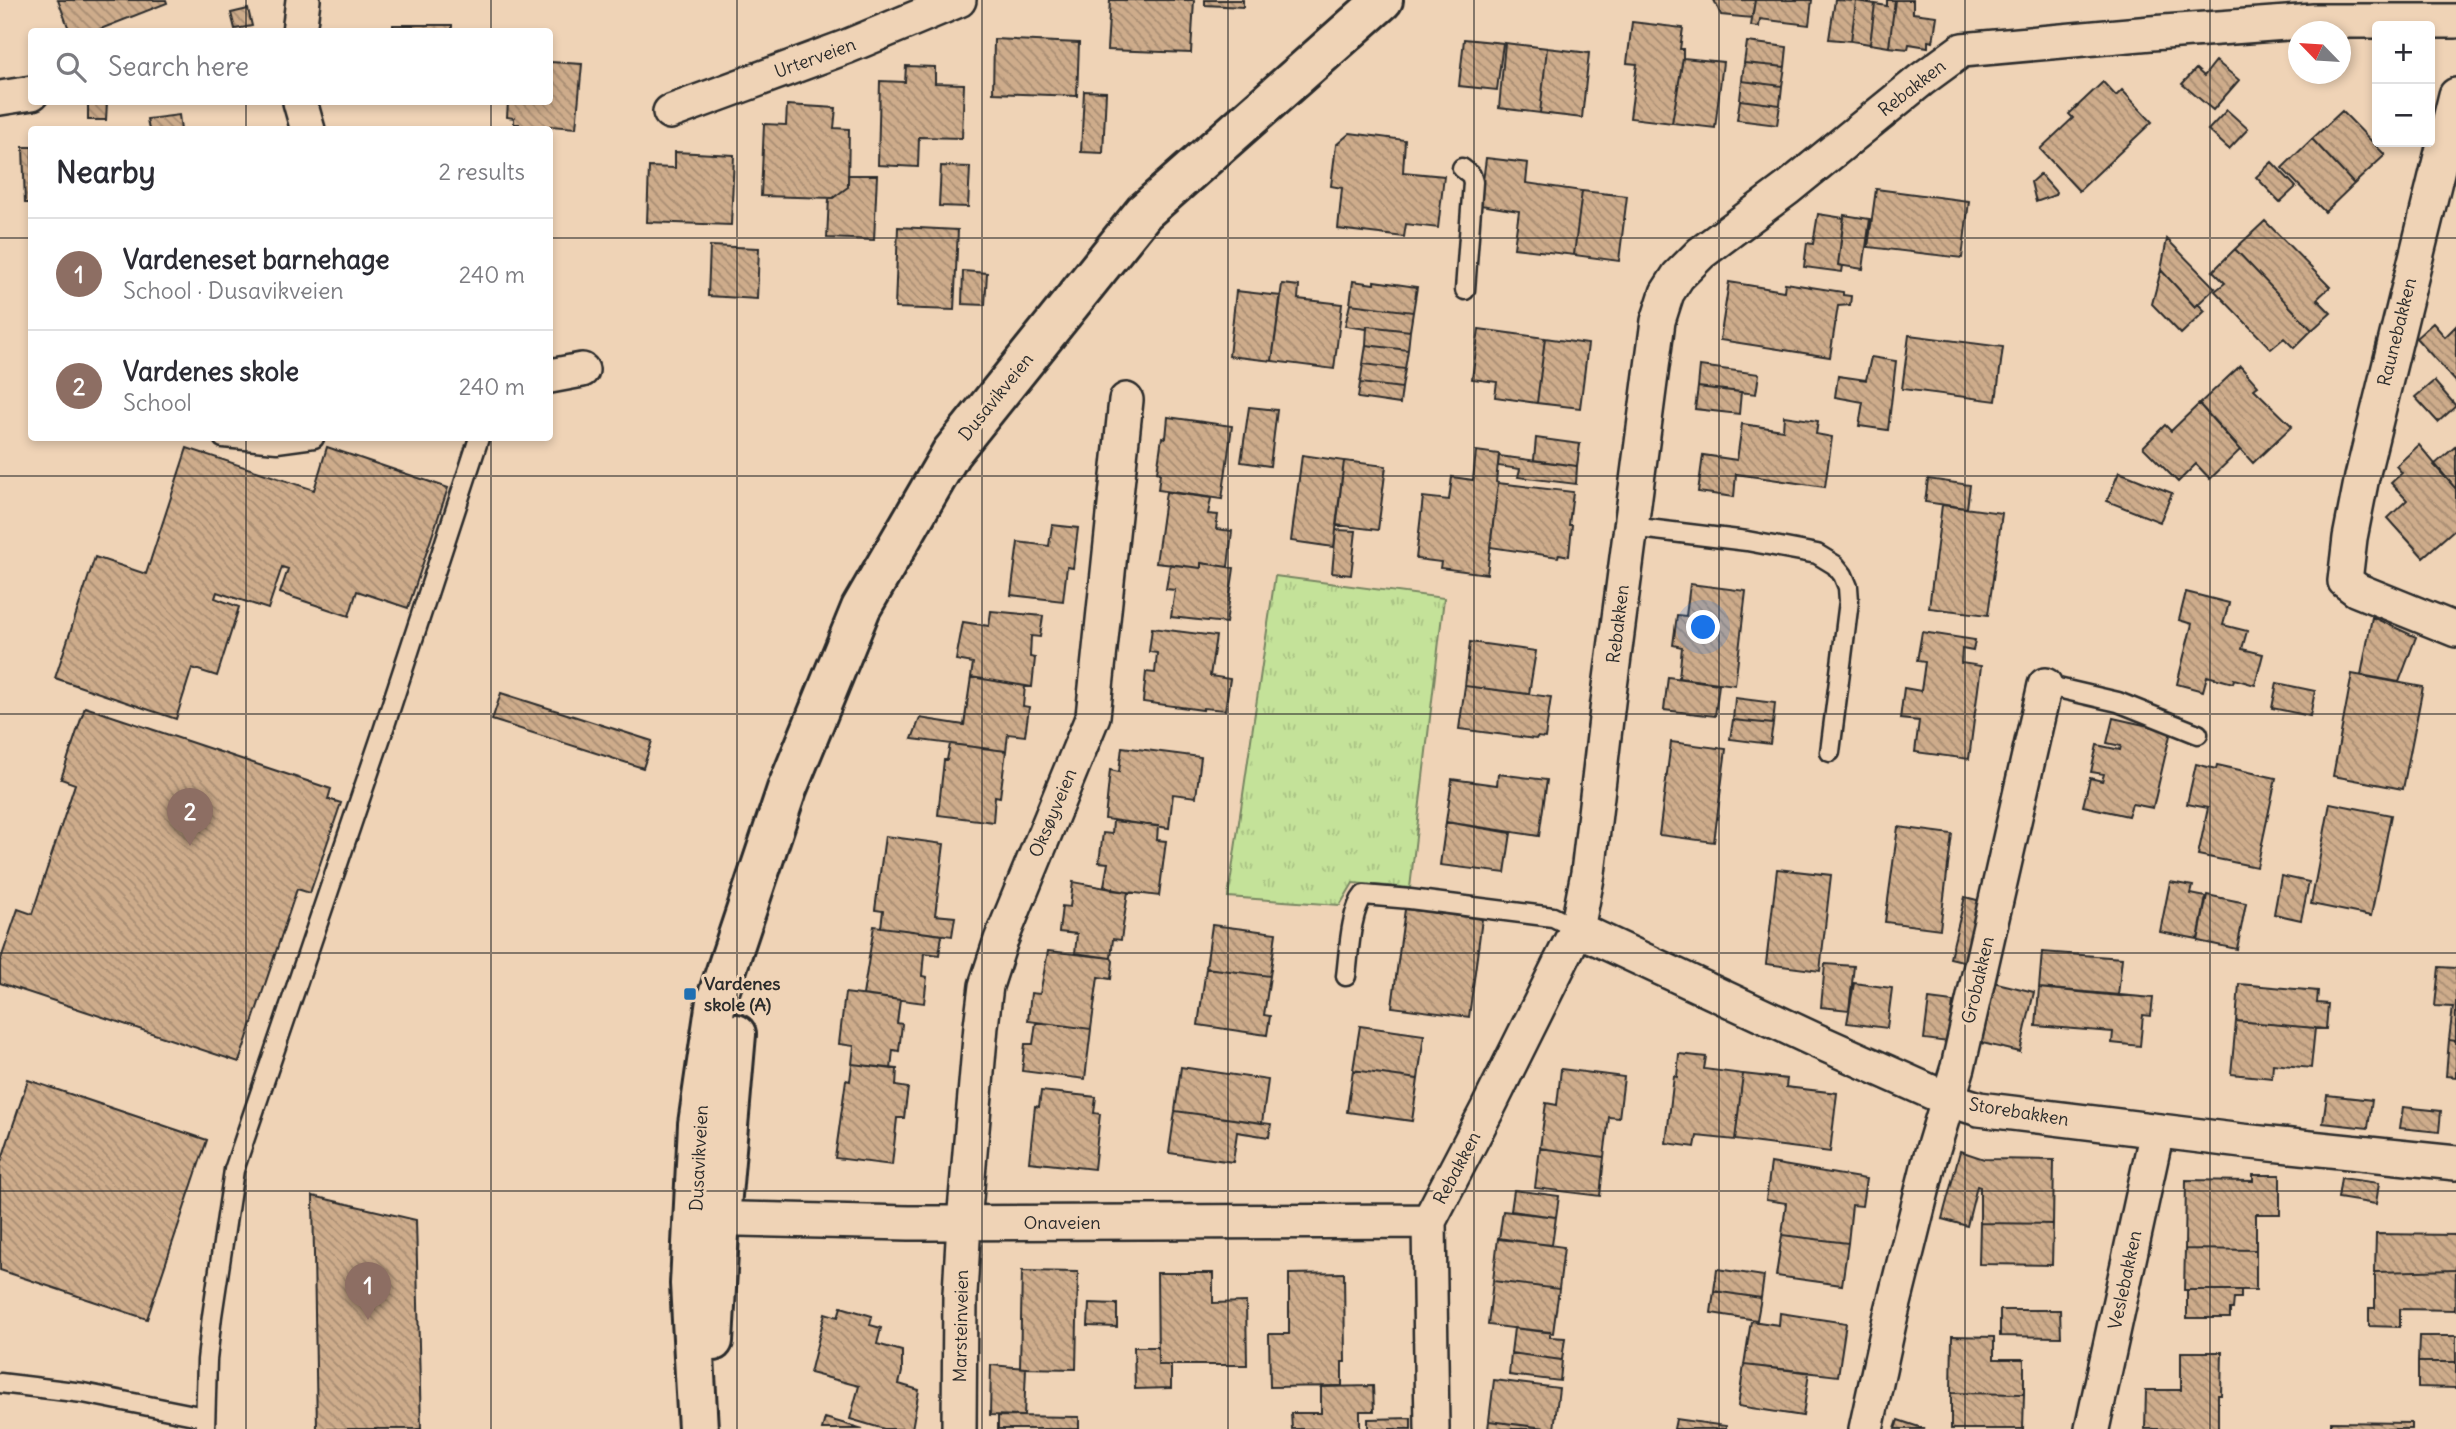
<!DOCTYPE html>
<html lang="en">
<head>
<meta charset="utf-8">
<style>
	body { margin:0; font-family:Delius,sans-serif; background:#f2f2f3; color:#2b2b33 }
	.controls { position:absolute; right:21px; top:21px; display:grid; overflow:hidden; border-radius:7px; box-shadow:0 4px 10px #0003 }
	.controls button { width:63px; height:63px; display:grid; place-items:center; padding:0; border:0; border-bottom:2px solid #e1e1e2; background:#fff; color:#2b2b33; font:35px sans-serif }
	.compass { position:absolute; left:2288px; top:21px; width:63px; height:63px; border-radius:50%; background:#fff; box-shadow:0 4px 10px #0003; rotate:295deg }
	.you { position:absolute; left:1704px; top:628px; width:24px; height:24px; margin:-18px; border:5px solid #fff; border-radius:50%; background:#1a73e8; box-shadow:0 0 0 10px #1a73e833 }
	.badge { display:grid; place-items:center; width:46px; height:46px; border-radius:50%; background:#1f6fb2; color:#fff; font-size:23px; font-weight:700 }
	.pin { position:absolute; translate:-50% -58px; filter:drop-shadow(0 2px 4px #0008) }
	.pin::after { content:''; position:absolute; top:37px; width:24px; height:21px; background:inherit; clip-path:polygon(0 0,100% 0,50% 100%) }
	.list { margin:0; padding:0; list-style:none }
	h2 { display:flex; justify-content:space-between; align-items:center; height:91px; margin:0; padding:0 28px; font-size:30px }
	h2 small { font-size:23px; font-weight:400; color:#7c7c81 }
	.list li { display:grid; grid-template-columns:46px 1fr auto; gap:21px; align-items:center; box-sizing:border-box; height:112px; padding:0 28px; border-top:2px solid #e1e1e2 }
	.list b { display:block; font-size:26px; white-space:nowrap }
	.list p { margin:0; font-size:23px; white-space:nowrap; color:#7c7c81 }
	.list em { font-size:23px; font-style:normal; color:#7c7c81 }
	.icon { flex:none; width:38px; height:38px; fill:none; stroke:currentColor; stroke-width:2; stroke-linecap:round; stroke-linejoin:round }
	.map { position:relative; flex:none; width:2456px; height:1429px; overflow:hidden }
	.search { position:absolute; background:#fff; box-shadow:0 4px 10px #0003; left:28px; top:28px; width:525px; height:77px; display:flex; align-items:center; gap:18px; box-sizing:border-box; padding:0 24px; border-radius:7px; color:#7c7c81; font-size:26px }
	.panel { position:absolute; background:#fff; box-shadow:0 4px 10px #0003; left:28px; top:126px; width:525px; height:315px; border-radius:7px }
	.map>svg:first-child { display:block }
</style>
</head>
<body>
<div class="map">
<svg width="2456" height="1429" viewBox="0 0 2456 1429">
	<defs>
		<pattern id="grass-tufts" width="24" height="20" patternUnits="userSpaceOnUse" patternTransform="scale(1.75)"><rect width="24" height="20" fill="#c4e299"/><path d="M3 7l-1-3M5 7V3M7 7l1-3M15 17l-1-3M17 17v-4M19 17l1-3" fill="none" stroke="#a9c284"/></pattern>
		<pattern id="building-back-hatch" width="6" height="6" patternUnits="userSpaceOnUse" patternTransform="scale(1.75)"><rect width="6" height="6" fill="#ceac8b"/><path d="M-1 5l2 2M0 0l6 6M5-1l2 2" fill="none" stroke="#a78c72"/></pattern>
	</defs>
	<rect width="100%" height="100%" fill="#efd3b6"/>
	<filter id="ink" filterUnits="userSpaceOnUse"><feTurbulence type="fractalNoise" baseFrequency=".0143" numOctaves="2"/><feDisplacementMap in="SourceGraphic" scale="14" xChannelSelector="R" yChannelSelector="G"/><feConvolveMatrix kernelMatrix="1 2 1 2 8 2 1 2 1" color-interpolation-filters="sRGB"/></filter>
	<g filter="url(#ink)">
		<path fill="url(#grass-tufts)" stroke="#788662" stroke-width="2" d="M1275 576 1444 598 1410 888 1353 883 1340 905 1228 897Z"/>
		<path fill="url(#building-back-hatch)" stroke="#2b2b2b" stroke-width="2" d="M58 0H166L167 3 93 32H70Z
			M1110 0H1194L1191 53 1107 50Z
			M1205 0H1243V7L1205 5Z
			M1714 0H1755L1752 18 1721 15Z
			M1755 0H1812L1809 25 1760 19 1759 27 1751 26Z
			M1835 0 1856 1 1851 41 1829 39Z
			M1887 0H1895L1889 47 1870 44 1875 4 1887 6Z
			M1895 0H1913V13L1937 16 1933 42 1928 41V47L1909 44 1908 49 1889 47Z
			M1856 1 1875 4 1870 44 1851 41Z
			M248 9 252 26 235 29 231 13Z
			M1632 22 1683 28 1680 49H1683V58L1672 123 1630 118 1637 64 1627 63Z
			M393 25H452V32H393Z
			M994 39 1079 43 1077 96 993 93Z
			M1464 39 1503 43 1497 90 1459 86Z
			M1747 42 1787 47 1785 67 1744 63Z
			M1505 43 1547 48 1540 113 1499 108Z
			M1547 48 1589 53 1582 118 1540 113Z
			M1683 58 1723 62 1715 128 1672 123Z
			M2216 61 2239 80 2213 110 2182 84 2196 69 2204 76Z
			M550 62 582 64 576 128 550 126V132V130H518L519 124H514V118L507 117 508 102H550Z
			M1744 63 1785 67 1782 86 1742 81Z
			M906 66 935 67V83L964 84 962 138 919 137 918 167 878 165 880 81 905 82Z
			M1742 81 1782 86 1780 105 1740 100Z
			M2103 82 2116 96 2122 90 2152 122 2079 191 2040 149 2073 118 2069 114Z
			M1084 91 1106 92 1103 153 1081 152Z
			M1740 100 1780 105 1777 125 1737 120Z
			M88 102H107L106 120H88Z
			M787 105 836 108 834 128 849 129 848 187 833 198 761 196 764 124 786 125Z
			M2227 110 2248 129 2229 149 2208 130Z
			M2342 111 2385 155 2354 184 2312 139Z
			M179 115 181 130H149L147 119Z
			M1350 133 1405 140 1403 172 1444 176 1438 228 1406 224 1404 237 1338 229 1342 188 1331 186 1336 145Z
			M2312 139 2354 184 2325 212 2282 168Z
			M23 147H32V203H25Z
			M675 152 734 155 731 225 647 222 649 167 675 168Z
			M1486 158 1528 163 1526 183 1582 191 1574 255 1514 248 1519 211 1480 205Z
			M2272 162 2296 187 2280 202 2256 177Z
			M941 166 970 167 968 207 939 206Z
			M2040 174 2056 192 2055 195 2036 202 2031 182Z
			M848 175H877L874 240 827 238 829 198H833L848 187Z
			M1876 189 1969 201 1962 258 1868 247Z
			M1582 191 1627 196 1619 261 1574 255Z
			M1818 214 1844 218 1838 265 1843 266 1842 272 1804 267 1807 243 1813 244Z
			M1844 215 1870 219 1863 269 1838 265Z
			M2265 221 2330 287 2317 299 2331 313 2312 330 2235 249Z
			M898 227 958 230 954 310 895 308Z
			M2167 239 2215 288 2195 307 2161 270Z
			M710 246 759 248 757 299 708 296Z
			M2235 249 2312 330 2294 348 2284 338 2271 349 2215 291 2225 283 2213 271Z
			M2161 270 2195 307 2198 304 2205 311 2181 334 2152 304Z
			M963 271 987 273 985 305 962 304Z
			M1353 281 1374 284V281L1417 287 1413 312 1350 304Z
			M1729 282 1784 291 1785 283 1843 292V295L1851 296 1850 305 1838 306 1830 357 1720 340Z
			M1282 284 1299 286 1298 299 1342 304 1334 369 1272 361Z
			M1236 291 1281 296 1272 361 1229 356Z
			M1350 304 1413 312 1410 331 1367 326V329L1345 326Z
			M2433 323 2445 337 2456 326V382L2416 338Z
			M1367 326 1410 331 1408 350 1366 345Z
			M1479 329 1545 338 1537 403 1495 397 1497 382 1472 379Z
			M1909 335 2003 347 1996 401 1902 389Z
			M1545 338 1588 344 1580 408 1537 403Z
			M1366 345 1408 350 1405 369 1363 364Z
			M1871 357 1896 361 1888 430 1859 426 1863 402 1835 397 1838 376 1866 380Z
			M1363 364 1405 369 1402 388 1360 383Z
			M1700 366 1759 374 1756 394 1698 387Z
			M2240 366 2258 386 2254 389 2292 426 2253 463 2199 404Z
			M2434 381 2456 406 2438 422 2415 397Z
			M1360 383 1402 388 1400 404 1358 398Z
			M1698 387 1741 392 1739 414 1695 409Z
			M2199 404 2240 450 2210 479 2196 464 2178 482 2143 447 2165 425 2171 431Z
			M1249 407 1277 410 1270 466 1241 462Z
			M1784 416 1818 421 1816 434 1832 437 1825 487 1736 474 1734 497 1698 492 1703 455 1737 460 1742 424 1783 430Z
			M1168 417 1232 426 1222 499 1158 490 1160 473 1157 472 1162 437 1166 438Z
			M1536 438 1580 444 1577 466 1534 460Z
			M2419 445 2456 489V528L2423 557 2388 518 2407 500 2391 483 2402 473 2396 466Z
			M2456 446V489L2434 465Z
			M327 447 448 488 408 608 357 591 349 616 280 593 288 569 282 567 268 609 217 592 215 598 239 607 217 676 192 668 176 719 55 678 95 557 146 574 187 448 314 490Z
			M1476 451 1499 454 1496 482 1498 483 1487 574 1440 568 1441 562 1416 559 1423 497 1449 500 1452 477 1473 480Z
			M1302 455 1344 461 1334 547 1291 541Z
			M1499 456 1577 466 1576 484 1518 477 1520 469 1498 466Z
			M1344 461 1386 466 1378 530 1336 525Z
			M2119 472 2172 493 2160 522 2107 501Z
			M1928 479 1970 485 1967 508 1925 502Z
			M1498 483 1573 492 1569 525H1572L1569 556 1559 554 1558 557 1490 547Z
			M1166 492 1211 498 1208 514 1218 515 1216 529 1232 531 1228 567 1201 563V568L1156 563Z
			M1942 505 2002 513 1988 615 1929 608Z
			M1052 525 1078 528 1073 568 1067 567 1063 601 1011 595 1018 542 1049 546Z
			M1336 530 1356 531 1351 575 1332 573Z
			M1201 563 1234 568 1226 623 1171 617 1175 590 1166 589 1170 564 1201 568Z
			M1690 584 1746 591 1735 685 1679 678 1682 647 1673 645 1677 615 1686 616Z
			M2186 592 2229 603 2223 625 2247 631 2242 649 2263 654 2255 685 2234 679 2233 683 2207 676 2203 691 2177 684 2192 624 2179 620Z
			M991 611 1043 616 1040 637 1031 636 1030 657 1035 658 1032 687 971 677 973 663 956 660 963 622 989 626Z
			M2372 617 2416 637 2399 682 2361 675Z
			M1152 628 1216 636 1210 676 1230 679 1225 710 1203 708V710L1143 702 1146 672 1155 673 1157 653 1149 652Z
			M1922 632 1975 640 1973 651 1962 649 1961 663 1981 666 1969 759 1915 752 1919 721 1900 719 1904 688 1921 691 1925 662 1917 661Z
			M1470 642 1536 651 1529 694 1465 686Z
			M2352 674 2423 687 2403 789 2333 776Z
			M971 677 1025 686 1023 706 1029 707 1025 736 1008 734 1006 751 912 739 920 718 964 725Z
			M1668 677 1719 684 1715 716 1664 710Z
			M2277 683 2315 691 2310 716 2272 708Z
			M1465 686 1551 697 1545 738 1537 737 1536 739 1459 729Z
			M501 693 652 741 643 768 492 720Z
			M1735 698 1775 703 1773 724 1733 720Z
			M85 707 331 789 328 799 341 803 310 893 297 889 239 1062 0 983V962L18 909 32 914 75 784 61 779Z
			M2113 718 2171 731 2153 808 2132 804 2128 816 2083 806 2090 778 2102 781 2104 774 2091 772 2097 745 2120 750 2121 746 2107 743Z
			M1733 720 1773 724 1770 744 1730 739Z
			M1671 742 1726 749 1714 842 1659 835Z
			M950 744 1006 751 1000 797 995 796 993 822 938 815 944 760H947Z
			M1122 747 1201 757 1196 797 1173 794 1169 828 1105 819 1110 770 1119 772Z
			M2196 764 2216 769 2217 765 2276 778 2257 867 2198 855 2208 808 2187 804Z
			M1498 774 1547 780 1539 836 1446 822 1452 779 1497 785Z
			M2330 803 2391 815 2371 916 2311 904Z
			M1113 821 1158 826 1157 840 1166 841 1159 896 1112 890V888L1104 886 1108 863 1099 862 1103 833 1112 834Z
			M1446 822 1511 833 1505 873 1440 865Z
			M1898 827 1952 834 1940 929 1885 922Z
			M885 836 944 844 935 915 955 917 952 936 881 927 883 911 875 910Z
			M1777 869 1831 875 1820 971 1766 964Z
			M2281 876 2309 882 2301 920 2274 914Z
			M1073 882 1128 892 1121 940 1113 939 1111 958 1075 953 1077 934 1059 932 1062 906 1070 907Z
			M2170 882 2193 886 2191 894 2206 897 2198 939 2160 932Z
			M2207 895 2246 903 2237 949 2198 941Z
			M1965 897 1985 902 1971 963 1950 958Z
			M1405 909 1482 919 1469 1017 1392 1007Z
			M1212 925 1276 933 1270 976 1206 968Z
			M874 926 942 935 939 955 924 953 922 976 927 977 924 1003 863 995Z
			M1048 951 1111 958 1113 961 1111 979 1098 977 1091 1029 1028 1021 1031 993 1040 994Z
			M2042 952 2122 958 2118 996 2039 988Z
			M1825 964 1854 966 1849 1010 1821 1007Z
			M2439 967 2456 968V1041L2449 1040 2453 1007 2435 1006Z
			M1206 968 1270 976 1264 1015 1270 1016 1267 1035 1198 1025Z
			M1993 982 2034 992 2020 1052 1978 1042Z
			M1854 983 1892 988 1887 1028 1847 1023Z
			M2239 984 2318 991 2317 1003 2328 1004 2326 1029 2236 1021Z
			M2039 988 2153 998 2151 1016 2143 1015 2140 1046 2112 1043 2113 1032 2036 1026Z
			M845 993 900 1000 897 1023 902 1024 899 1051 893 1050 891 1069 852 1064 854 1046 839 1044Z
			M1929 999 1953 1002 1948 1042 1924 1039Z
			M2236 1021 2315 1028 2311 1068 2273 1064 2272 1078 2231 1074Z
			M1036 1022 1091 1029 1085 1079 1022 1071 1025 1044H1033Z
			M1360 1026 1424 1035 1418 1079 1353 1070Z
			M2449 1040 2456 1041V1077L2446 1076Z
			M1679 1054 1706 1057 1704 1069 1743 1074 1735 1140 1697 1136 1695 1147 1666 1143 1674 1076 1677 1077Z
			M852 1064 897 1069 896 1086 908 1088 904 1118H897L892 1165 835 1158 846 1080 850 1081Z
			M1181 1067 1268 1080 1262 1123 1175 1111Z
			M1561 1069 1624 1077 1619 1118 1609 1117 1604 1157 1540 1148 1546 1103 1557 1105Z
			M1353 1070 1418 1079 1412 1121 1347 1112Z
			M1743 1074 1787 1079 1786 1087 1837 1093 1830 1152 1735 1140Z
			M28 1080 207 1140 147 1319 0 1270V1165Z
			M1041 1091 1096 1097 1094 1113 1100 1114 1094 1169 1029 1162 1035 1106 1039 1107Z
			M2327 1095 2372 1100 2368 1128 2323 1123Z
			M2403 1107 2441 1111 2439 1132 2400 1128Z
			M1175 1111 1271 1124 1269 1137 1237 1132 1233 1162 1169 1153Z
			M1540 1148 1604 1157 1600 1196 1535 1188Z
			M1960 1151 1984 1159 2054 1160 2053 1224 1980 1223V1187L1977 1186 1967 1226 1942 1219Z
			M1771 1163 1866 1179 1862 1206 1852 1205 1848 1243 1782 1235 1786 1203 1766 1200Z
			M2253 1175H2280V1214H2256V1250L2185 1249 2186 1180 2253 1181Z
			M2341 1178 2379 1183 2376 1204 2338 1198Z
			M1514 1190 1559 1196 1556 1217 1511 1211Z
			M313 1196 416 1220 421 1429H317Z
			M1503 1211 1556 1217 1552 1245 1499 1239Z
			M1980 1223 2053 1224 2052 1265 1979 1264Z
			M2376 1234 2456 1235V1270L2375 1272Z
			M1782 1235 1848 1243 1842 1285 1776 1276Z
			M1498 1238 1564 1247 1559 1289 1493 1281Z
			M2185 1249 2256 1250V1290H2184Z
			M1717 1269 1764 1276 1761 1298 1714 1291Z
			M2456 1270 2455 1310 2400 1309V1327L2369 1326V1308H2375V1272Z
			M1022 1271 1078 1272 1076 1369 1020 1368Z
			M1157 1273H1213V1303L1246 1302 1247 1365H1158Z
			M1344 1273 1345 1362H1342V1386L1270 1387 1269 1334H1289V1274Z
			M1493 1281 1559 1289 1553 1333 1488 1325Z
			M2187 1290H2241V1298H2234L2233 1309H2230V1318H2187Z
			M1714 1291 1761 1298 1757 1320 1711 1313Z
			M1089 1303 1117 1304V1327L1088 1326Z
			M841 1307 872 1316 870 1325 881 1328 877 1344 902 1351V1372L899 1384 919 1390 912 1429H884L850 1419 859 1386 810 1373 825 1313 838 1317Z
			M2000 1310H2060L2061 1337 2000 1336Z
			M1780 1313 1846 1323 1838 1376 1744 1365 1751 1321 1779 1325Z
			M1514 1328 1550 1332V1337L1565 1338 1562 1360 1511 1353Z
			M1952 1336 1994 1337V1359H2024V1394L1951 1393Z
			M2419 1336H2456V1362H2418Z
			M1134 1347H1158V1365H1171V1388L1135 1389Z
			M2181 1352H2222L2221 1395H2218V1429H2145L2146 1390H2181Z
			M1511 1353 1562 1360 1560 1381 1509 1375Z
			M2418 1362H2456V1388L2418 1387Z
			M991 1365 1026 1368 1024 1416 990 1415Z
			M1744 1365 1809 1372 1803 1416 1738 1406Z
			M1494 1380 1559 1388 1554 1429 1489 1421Z
			M1373 1386 1374 1411H1360V1429H1292L1291 1413H1321V1387Z
			M1951 1393 2024 1394 2023 1429H1951Z
			M998 1416 1079 1417V1429H998Z
			M825 1418 863 1429H822Z
			M1411 1418V1429H1368V1419Z
			M1676 1419 1726 1426V1429H1674Z
			M1898 1420 1925 1429H1895Z
			M1489 1421 1552 1429H1488Z
			M2331 1422 2411 1423V1429H2331Z"/>
		<g fill="none" stroke-linecap="round" stroke-linejoin="round">
			<g stroke="#2b2b2b" stroke-width="23">
				<path id="service" d="M1462 168 1471 175 1473 182 1465 290
					M223 438 277 443 314 438
					M1631 527 1747 541 1817 554 1835 565 1843 575 1848 587 1849 601 1830 752
					M2045 685 2118 702 2198 734
					M1346 976C1349 955 1350 911 1364 895L1410 899 1553 917 1577 929
					M0 1383 83 1393 204 1417
					M205 1429 207 1360 212 1316 234 1170 381 737 479 438"/>
			</g>
			<g stroke="#2b2b2b" stroke-width="38">
				<path id="minor" d="M299 32 303 0
					M2456 95 2362 477 2350 538 2345 581 2357 590 2456 630
					M0 98 32 93
					M300 102 308 130
					M670 112 846 47 959 0
					M550 376 582 370
					M1577 929 1815 1040 1947 1099 1979 1109 2242 1141 2456 1163
					M695 1218 909 1223 1429 1221
					M959 1429 960 1294 964 1222 981 1026 986 986 1001 940 1093 716 1126 400
					M1432 1429 1429 1221 1487 1110 1577 929 1588 873 1608 702 1658 321 1667 293 1678 276 1701 253 1788 188 1921 80 1962 50 2151 33 2314 21H2456
					M1866 1429 1890 1319 1930 1159 1958 1067 2045 685
					M2092 1429 2157 1131"/>
			</g>
			<g stroke="#2b2b2b" stroke-width="44">
				<path id="secondary" d="M713 1341 720 1218 736 1034
					M698 1429 690 1284 698 1124 716 1001 787 789 861 608 951 453 1144 212 1383 0"/>
			</g>
			<use href="#service" stroke="#efd3b6" stroke-width="18"/>
			<use href="#minor" stroke="#efd3b6" stroke-width="33"/>
			<use href="#secondary" stroke="#efd3b6" stroke-width="38"/>
		</g>
	</g>
	<path fill="none" stroke="#2b2b2b" stroke-width="2" stroke-opacity="0.55" d="M246 0V32M491 0V32M737 0V1429M982 0V1429M1228 0V1429M1474 0V1429M1719 0V1429M1965 0V1429M2210 0V1429M246 102V130M491 102V130M0 238H32M550 238H2456M246 438V1429M491 438V1429M0 476H2456M0 714H2456M0 953H2456M0 1191H2456"/>
	<rect fill="#1f6fb2" stroke="#efd3b6" stroke-width="2.5" x="683" y="987" width="14" height="14" rx="3.5"/>
	<g text-anchor="middle" stroke-width="6" stroke-linejoin="round" paint-order="stroke">
		<g font-size="18" fill="#2b2b2b" stroke="#efd3b6">
			<text transform="translate(815 58) rotate(-20)" y="6">Urterveien</text>
			<text transform="translate(1912 88) rotate(-38)" y="6">Rebakken</text>
			<text transform="translate(2397 332) rotate(-76)" y="6">Raunebakken</text>
			<text transform="translate(996 397) rotate(-51)" y="6">Dusavikveien</text>
			<text transform="translate(1618 624) rotate(-83)" y="6">Rebakken</text>
			<text transform="translate(1053 813) rotate(-67)" y="6">Oksøyveien</text>
			<text transform="translate(1978 980) rotate(-77)" y="6">Grobakken</text>
			<text transform="translate(2019 1112) rotate(9)" y="6">Storebakken</text>
			<text transform="translate(699 1158) rotate(-87)" y="6">Dusavikveien</text>
			<text transform="translate(1457 1168) rotate(-62)" y="6">Rebakken</text>
			<text x="1062" y="1229">Onaveien</text>
			<text transform="translate(2125 1280) rotate(-78)" y="6">Veslebakken</text>
			<text transform="translate(961 1326) rotate(-89)" y="6">Marsteinveien</text>
		</g>
		<g font-size="18" font-weight="bold" fill="#2b2b2b" stroke="#efd3b6" text-anchor="start">
			<text x="704" y="990">Vardenes<tspan x="704" dy="21">skole (A)</tspan></text>
		</g>
	</g>
</svg>
<div class="controls">
<button>+</button>
<button>−</button>
</div>
<svg class="compass" viewBox="-18 -18 36 36"><path d="M0-13l5 13h-10z" fill="#e53935"/><path d="M0 13l5-13h-10z" fill="#7c7c81"/></svg>
<div class="you"></div>
<div class="pin badge" style="left:368px;top:1320px;background:#8d6e63">1</div>
<div class="pin badge" style="left:190px;top:846px;background:#8d6e63">2</div>
<div class="search"><svg class="icon" aria-label="search" viewBox="0 0 24 24"><circle cx="10" cy="10" r="6"/><path d="M15 15l6 6"/></svg>Search here</div>
<section class="panel">
<h2>Nearby<small>2 results</small></h2>
<ul class="list">
<li><span class="badge" style="background:#8d6e63">1</span><div><b>Vardeneset barnehage</b><p>School · Dusavikveien</p></div><em>240 m</em></li>
<li><span class="badge" style="background:#8d6e63">2</span><div><b>Vardenes skole</b><p>School</p></div><em>240 m</em></li>
</ul>
</section>
</div>
</body>
</html>
